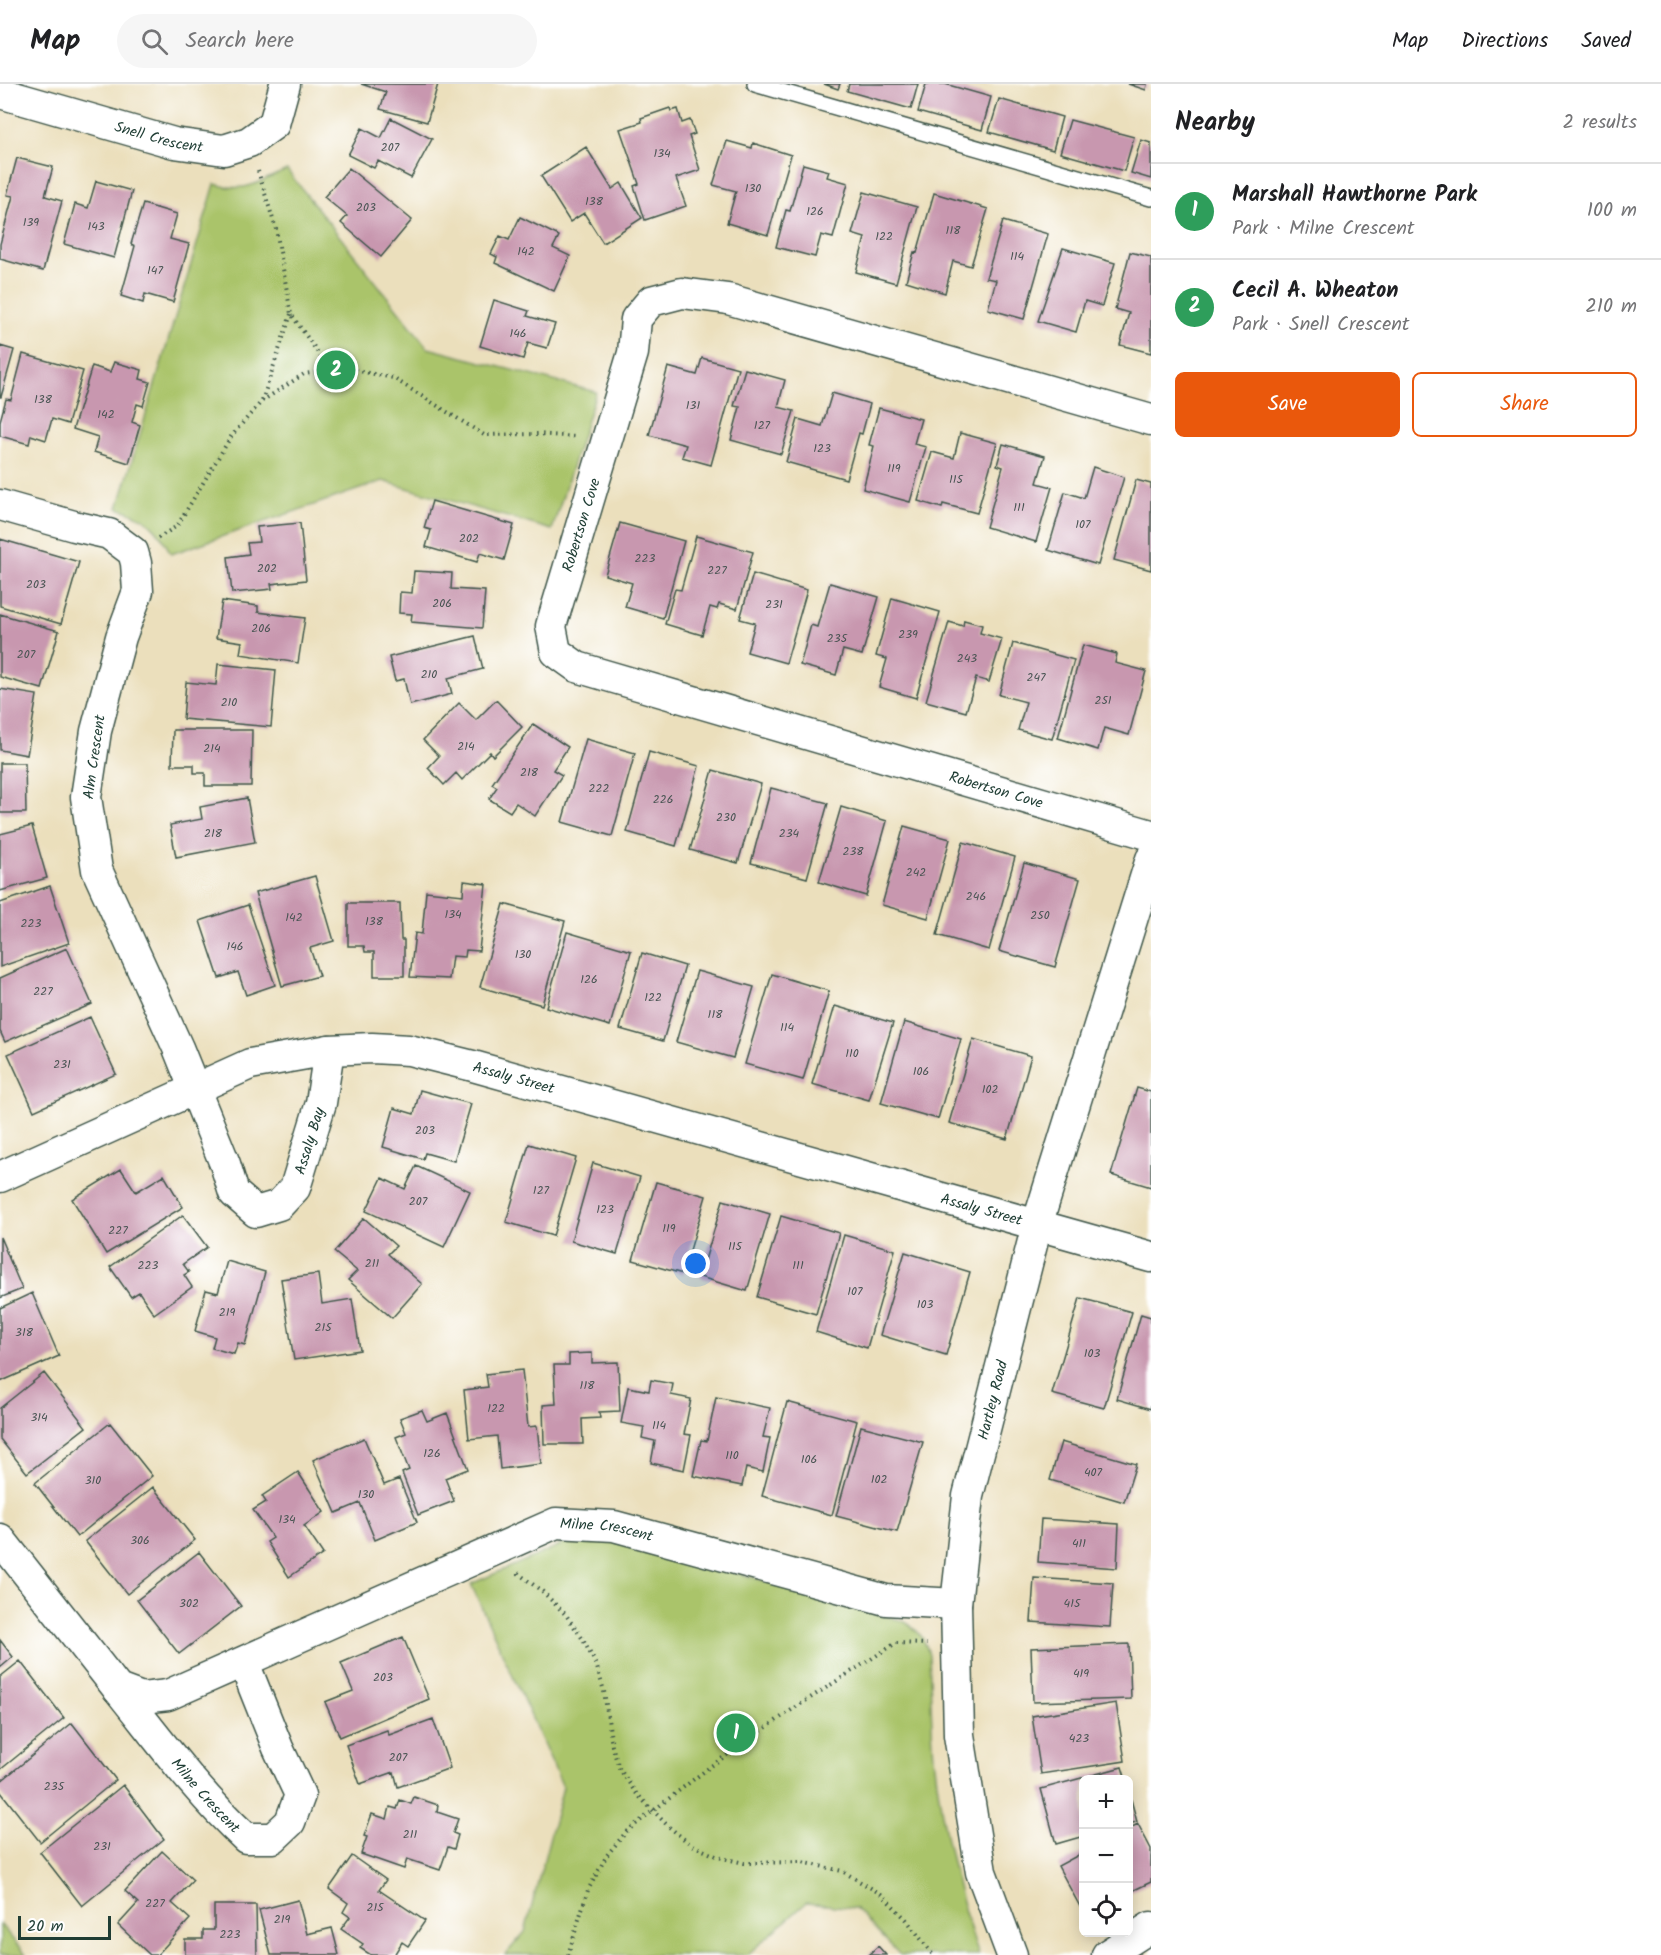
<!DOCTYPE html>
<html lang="en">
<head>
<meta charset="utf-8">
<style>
	body { margin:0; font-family:Kalam,sans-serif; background:#f6f6f6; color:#202124 }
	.controls { position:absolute; right:18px; bottom:18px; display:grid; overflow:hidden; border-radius:9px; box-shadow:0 3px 15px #0003 }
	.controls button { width:54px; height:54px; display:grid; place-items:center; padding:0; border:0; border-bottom:2px solid #e0e0e0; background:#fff; color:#202124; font:30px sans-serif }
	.scale { position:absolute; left:18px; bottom:15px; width:93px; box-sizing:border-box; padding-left:6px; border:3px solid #1f3d34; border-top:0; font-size:16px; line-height:21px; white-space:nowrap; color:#1f3d34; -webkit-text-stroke:4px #fff; paint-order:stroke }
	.you { position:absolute; left:696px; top:1180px; width:21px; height:21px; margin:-15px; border:4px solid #fff; border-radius:50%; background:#1a73e8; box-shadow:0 0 0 9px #1a73e833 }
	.badge { display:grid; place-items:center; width:39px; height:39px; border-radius:50%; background:#ea580c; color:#fff; font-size:20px; font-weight:700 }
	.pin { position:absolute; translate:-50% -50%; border:3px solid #fff; box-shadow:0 2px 6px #0006 }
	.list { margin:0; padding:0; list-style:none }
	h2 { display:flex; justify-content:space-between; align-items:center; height:78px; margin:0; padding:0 24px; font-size:26px }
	h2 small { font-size:20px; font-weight:400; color:#757577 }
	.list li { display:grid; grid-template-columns:39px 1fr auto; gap:18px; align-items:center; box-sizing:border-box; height:96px; padding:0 24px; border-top:2px solid #e0e0e0 }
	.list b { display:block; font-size:22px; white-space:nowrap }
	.list p { margin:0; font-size:20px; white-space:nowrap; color:#757577 }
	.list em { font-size:20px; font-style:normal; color:#757577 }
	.actions { display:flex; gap:12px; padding:18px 24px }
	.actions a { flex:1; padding:14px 0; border:2px solid #ea580c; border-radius:9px; text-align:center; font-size:21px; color:#ea580c }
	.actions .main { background:#ea580c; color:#fff }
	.icon { flex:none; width:33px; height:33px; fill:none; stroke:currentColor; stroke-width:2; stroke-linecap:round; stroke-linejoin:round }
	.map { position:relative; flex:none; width:1151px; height:1871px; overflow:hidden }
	header { display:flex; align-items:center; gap:36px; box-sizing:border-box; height:84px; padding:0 30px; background:#fff; border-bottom:2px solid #e0e0e0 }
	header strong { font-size:28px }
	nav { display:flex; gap:33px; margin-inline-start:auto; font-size:21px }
	.search { width:420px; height:54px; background:#f6f6f6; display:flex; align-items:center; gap:15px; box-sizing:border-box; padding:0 21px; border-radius:33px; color:#757577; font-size:22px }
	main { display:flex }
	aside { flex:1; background:#fff }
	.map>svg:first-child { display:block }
</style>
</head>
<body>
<header>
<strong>Map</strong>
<div class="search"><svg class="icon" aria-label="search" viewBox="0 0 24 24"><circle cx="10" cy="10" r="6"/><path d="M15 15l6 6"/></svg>Search here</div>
<nav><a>Map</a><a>Directions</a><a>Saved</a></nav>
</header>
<main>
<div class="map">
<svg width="1151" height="1871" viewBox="0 0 1151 1871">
	<rect width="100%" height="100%" fill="#fff"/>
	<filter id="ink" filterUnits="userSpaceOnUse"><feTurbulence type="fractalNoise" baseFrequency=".0167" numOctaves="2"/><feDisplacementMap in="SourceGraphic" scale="12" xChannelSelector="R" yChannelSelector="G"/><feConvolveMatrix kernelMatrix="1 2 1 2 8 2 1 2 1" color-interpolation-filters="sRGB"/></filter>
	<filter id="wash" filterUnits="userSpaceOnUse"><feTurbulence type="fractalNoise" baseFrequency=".008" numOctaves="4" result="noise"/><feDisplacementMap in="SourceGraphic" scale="24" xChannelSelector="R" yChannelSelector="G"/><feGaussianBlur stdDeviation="1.35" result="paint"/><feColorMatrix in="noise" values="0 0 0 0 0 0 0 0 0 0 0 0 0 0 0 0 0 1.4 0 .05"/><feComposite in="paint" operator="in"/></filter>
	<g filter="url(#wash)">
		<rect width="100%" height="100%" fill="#ebdfbc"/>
		<path fill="#aac46a" stroke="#64804f" stroke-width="1.5" d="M287 86 428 264 596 308 552 446 383 397 171 470C158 443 146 432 118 424L215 100C247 110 259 97 287 86Z
			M610 1452 903 1537C917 1544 926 1556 929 1572 931 1605 931 1640 934 1673 941 1738 957 1810 979 1871H900L855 1824 806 1819 747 1871H505L525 1848 563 1703 471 1500 579 1453Z
			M0 1840 26 1871H0Z"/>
		<g id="blocks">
			<path fill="#c897af" d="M361 0H438L427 38 380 25 386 8Z
				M824 0H840L838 5Z
				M849 0H918L911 25 847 7Z
				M926 0H945L991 13 982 46 918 28Z
				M1128 0H1147L1146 6Z
				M999 15 1062 33 1053 66 989 48Z
				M670 24 671 27 678 25 682 39 690 36 695 50 689 52 700 86 676 94 686 122 645 136 634 102 639 100 620 45 642 38 641 34Z
				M391 34 432 55 411 94 378 77 374 84 348 71 362 44 381 54Z
				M1070 36 1134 53 1124 87 1060 69Z
				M1141 56 1151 59V95L1131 89Z
				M727 57 752 64 753 59 791 71 768 151 727 139 736 107 713 101Z
				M586 63 612 105 621 99 642 134 603 159 584 129 570 138 541 92Z
				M17 74 53 83 45 112 62 117 43 187 0 175V160L13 112 7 111Z
				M803 80 829 87 827 93 848 99 833 154 821 151 815 173 776 163 786 126 790 127Z
				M349 84 412 136 381 173 341 139 347 132 324 113Z
				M96 97 132 107 114 174 64 160 75 120 88 124Z
				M864 108 917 123 896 199 856 188 865 154 852 150Z
				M934 109 988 125 971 182 953 177 945 209 906 197 914 168 917 169Z
				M143 120 177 130 170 155 189 160 173 218 145 210 143 219 121 212 135 162 131 160Z
				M520 133 559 152 553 164 570 172 554 207 495 179 497 173 491 170 500 152 509 156Z
				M1003 137 1048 150 1024 235 988 225 996 196 986 194Z
				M1063 164 1115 179 1102 222 1085 217 1076 248 1038 237Z
				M1130 168 1151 173V269L1120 261 1129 229 1115 225Z
				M494 216 529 227 527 232 555 240 547 264 528 259 523 275 480 262Z
				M0 262 14 266 1 313H0Z
				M23 270 83 287 68 340 52 335 46 356 31 351 29 360 0 352V337L6 315 11 316Z
				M702 274 738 284 711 381 682 373 686 361 649 351 668 283 697 291Z
				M114 278 142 286 140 295 150 298 143 322 137 320 132 338 140 341 129 379 94 368 98 353 73 345 92 282 110 288Z
				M745 285 785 296 778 323 794 327 781 370 731 356 740 323 734 322Z
				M832 309 870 320 862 350 859 349 846 395 786 378 798 335 822 342Z
				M879 324 921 335 914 360 926 363 910 418 863 405 874 362 869 361Z
				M960 349 997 359 977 429 943 420 942 424 918 417 932 368 954 374Z
				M1003 360 1045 372 1037 399 1052 403 1036 458 986 443 1003 383 997 381Z
				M1093 383 1124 393 1098 481 1048 466 1065 408 1084 414Z
				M1136 396 1151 400V486L1114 476Z
				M432 417 514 441 504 476 480 469 477 478 426 463 431 446 424 444Z
				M300 439 306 496 271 500 272 505 232 509 228 473 249 470 247 459 259 458 257 443Z
				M620 439 684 457 663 534 625 523 632 499 605 491Z
				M696 452 753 468 737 525 719 520 717 525 710 523 702 551 665 540 675 505 681 506Z
				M0 455 79 478 61 540 0 522Z
				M414 487 452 489 451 505 485 507 482 544 411 538 412 530 399 529 400 508 412 509Z
				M753 490 807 506 786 579 747 568 755 539 740 535Z
				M830 499 879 513 862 571 843 566 836 591 800 581 811 541 817 543Z
				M892 514 940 528 916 614 879 603 887 575 876 572Z
				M222 517 258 522V528L305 534 298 579 240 570 242 558 216 554Z
				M0 530 59 547 42 605 0 593Z
				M964 536 982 541 980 549 1002 555 989 598 976 594 966 628 926 617 949 538 963 542Z
				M475 552 483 585 448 594 452 610 410 621 404 595 395 597 389 573Z
				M1013 559 1074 576 1052 655 1018 646 1026 618 999 611Z
				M1083 561 1117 570 1115 579 1146 587 1129 651 1104 644 1098 666 1058 654Z
				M218 580 276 586 271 643 183 635 186 598 216 601Z
				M0 605 37 611 27 671 0 666Z
				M496 616 522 643 493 672 490 668 462 696 456 689 444 701 428 684 439 672 423 656 459 619 476 636Z
				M533 640 568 663 553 686 562 691 535 732 516 719 510 728 489 715 497 703 492 700Z
				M173 646H252L251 702H205V689H194V681H172Z
				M586 655 635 669 612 752 562 738Z
				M649 668 699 682 676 762 627 748Z
				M0 679H25L26 729H0Z
				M713 686 761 700 738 779 690 766Z
				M771 704 828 719 807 794 751 779Z
				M247 714 255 758 176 773 170 741 202 735 200 723Z
				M841 723 887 737 866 812 819 798Z
				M32 742 47 794 0 807V750Z
				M904 742 950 755 928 834 882 821Z
				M963 758 1015 773 989 866 937 851Z
				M1024 779 1080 795 1055 883 999 867Z
				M315 792 334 857 310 864 319 892 282 902 255 809Z
				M464 797 486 800 479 867 466 866 465 873 452 872 449 895 410 893 415 849 422 850 426 807 463 811Z
				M50 802 69 859 0 883V819Z
				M348 819H400L401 856H404V892H374V868H365L364 862H348Z
				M504 820 565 837 542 921 480 903Z
				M248 821 275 901 246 911 238 888 219 894 200 837Z
				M567 848 631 867 610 942 546 923Z
				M67 864 92 920 5 958 0 947V894Z
				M642 869 685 882 663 957 620 945Z
				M697 887 754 903 733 974 676 958Z
				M772 890 829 907 803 996 745 980Z
				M835 922 893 939 869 1016 812 1000Z
				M90 933 116 990 34 1027 8 970Z
				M904 938 961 955 938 1035 881 1019Z
				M973 955 1031 972 1007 1055 949 1039Z
				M1137 1004 1151 1008V1103L1111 1091Z
				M420 1006 471 1020 454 1077 425 1069 423 1075 383 1063 394 1024 414 1030Z
				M529 1060 576 1074 553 1152 506 1138Z
				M593 1079 640 1093 617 1170 571 1157Z
				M416 1082 470 1107 444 1163 366 1127 382 1094 405 1105Z
				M121 1085 136 1108 164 1091 183 1123 106 1170 72 1115Z
				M656 1098 706 1112 683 1190 633 1176Z
				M723 1116 770 1130 747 1207 700 1193Z
				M183 1131 207 1163 183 1180 189 1188 184 1191 192 1203 154 1230 139 1208 131 1213 110 1183Z
				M781 1132 839 1149 816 1230 757 1213Z
				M364 1134 396 1162 388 1170 422 1200 392 1234 348 1196 357 1187 334 1168Z
				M844 1151 895 1166 867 1264 816 1248Z
				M0 1153 22 1205 0 1214Z
				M905 1168 970 1188 946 1271 880 1251Z
				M227 1177 265 1188 245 1261 238 1259 234 1270 212 1264 215 1253 195 1247 206 1206 218 1209Z
				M318 1190 322 1220 352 1215 360 1266 294 1276 281 1195Z
				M32 1209 59 1272 0 1298V1224Z
				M1080 1214 1132 1228 1104 1324 1052 1310Z
				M1141 1230 1151 1233V1325L1117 1315Z
				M592 1269V1279L618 1278 620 1327 599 1328 600 1334 582 1335 583 1360H544L543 1321 556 1320 554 1281H569V1270Z
				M522 1286 528 1343 537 1342 541 1380 500 1385 497 1352 469 1355 464 1306 488 1303 486 1290Z
				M44 1289 86 1343 27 1389 0 1355V1324Z
				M651 1296 673 1300 671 1311 691 1315 684 1350 691 1351 684 1386 651 1379 655 1357 642 1354 644 1343 621 1339 628 1303 649 1307Z
				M716 1313 770 1324 763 1353 770 1354 763 1388 746 1384 742 1402 693 1392 701 1356 707 1357Z
				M787 1318 857 1337 832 1431 762 1412Z
				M422 1326 427 1337 447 1329 468 1385 445 1394 454 1417 418 1431 402 1389 409 1386 396 1353 406 1349 400 1334Z
				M110 1339 152 1392 77 1453 35 1399Z
				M861 1342 923 1358 897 1448 836 1432Z
				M364 1354 384 1401 399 1395 417 1438 375 1456 360 1419 336 1429 313 1376Z
				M1061 1358 1136 1380 1124 1418 1050 1396Z
				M298 1388 324 1428 304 1442 323 1470 289 1493 267 1458 273 1454 253 1426 266 1418 262 1412Z
				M153 1403 195 1456 127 1510 85 1457Z
				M1041 1435 1119 1440 1117 1484 1038 1478Z
				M199 1468 241 1522 179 1570 137 1516Z
				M1034 1494 1113 1499 1110 1543 1031 1538Z
				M403 1553 429 1615 340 1653 325 1618 353 1607 341 1579Z
				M0 1556 13 1573 0 1584Z
				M1129 1560 1131 1615 1033 1618 1031 1564Z
				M20 1577 64 1634 0 1686V1593Z
				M1116 1619 1125 1677 1041 1690 1032 1632Z
				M433 1635 450 1684 398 1703 394 1688 360 1700 346 1661 387 1646 389 1651Z
				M72 1639 116 1696 40 1758 0 1707V1698Z
				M1122 1683 1126 1696H1084V1752L1056 1760 1041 1705Z
				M123 1701 164 1755 82 1822 40 1768Z
				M1129 1708 1137 1738 1128 1740V1709Z
				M414 1713 438 1721 437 1728 458 1735 453 1749 458 1751 454 1765 448 1763 440 1786 407 1775 404 1785 361 1770 367 1753 364 1752 372 1730 387 1735 390 1723 397 1725 400 1716 411 1720Z
				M1138 1740 1151 1765V1798L1128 1809V1745Z
				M162 1767 193 1796 172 1819 190 1835 157 1871H150L118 1841 138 1819 125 1807Z
				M1084 1768V1830L1058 1782Z
				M352 1772 386 1796 379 1806 425 1837 408 1862 402 1858 394 1871H371L360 1864 363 1860 341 1845 350 1833 343 1828 348 1819 329 1805Z
				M298 1816 307 1850 332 1844 339 1871H271L259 1826Z
				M214 1821H256L257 1871H185V1855H203V1846H214Z
				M878 1862 886 1871H868Z"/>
		</g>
	</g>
	<g filter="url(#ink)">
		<use href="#blocks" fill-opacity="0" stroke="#3e5548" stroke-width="1.5"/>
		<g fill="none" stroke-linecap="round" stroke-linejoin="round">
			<g stroke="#3e5548" stroke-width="18">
				<path id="lane" d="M755 0 1151 114"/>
			</g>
			<g stroke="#3e5548" stroke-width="33">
				<g id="street">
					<path id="s1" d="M0 9 174 59 224 66 249 58 274 40 285 0"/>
					<path id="s2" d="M1151 336 728 215 682 209 651 217 636 235 633 269 551 542 556 568 577 583 1151 751"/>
					<path id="s3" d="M0 421 74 442 109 450 133 468 136 479 138 507 121 553 96 647 86 713 97 786 178 964 225 1080 234 1109 256 1128 279 1121 295 1104 321 1019 329 966"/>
					<path id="s4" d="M0 1093 250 980 329 966 372 964 409 966 473 982 1151 1173"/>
					<path id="s5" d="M0 1455 118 1605 142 1614 168 1611 556 1439 614 1442 886 1516 956 1520"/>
					<path id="s6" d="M118 1605C159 1656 198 1710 246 1754H273L290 1738 300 1711 278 1664 244 1579"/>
					<path id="s7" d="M1012 1871 981 1788 959 1651 956 1520 968 1412 1037 1141 1151 775"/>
					<path d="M1107 1871 1151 1843"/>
				</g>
			</g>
			<path stroke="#3e5548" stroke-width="4" stroke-dasharray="1.5 4.5" stroke-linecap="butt" d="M258 87 276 145 291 230 330 286
				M262 317 291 230
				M158 454 177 442 232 351 262 317 304 290 345 284 393 294 484 351 538 350 576 353
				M518 1489 543 1508 566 1531 582 1554 596 1580 604 1607 612 1662 619 1684 635 1708 668 1742 690 1760 718 1773 744 1779 802 1778 842 1787 881 1810 906 1835 933 1871
				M568 1871 588 1806 607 1771 627 1747 711 1682 793 1625 896 1559 927 1560"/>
			<use href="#lane" stroke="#fff" stroke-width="15"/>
			<use href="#street" stroke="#fff" stroke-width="30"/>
		</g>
	</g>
	<g text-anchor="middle" stroke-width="4.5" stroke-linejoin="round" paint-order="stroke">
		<g font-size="12" fill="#495453">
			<text x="390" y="67">207</text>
			<text x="662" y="73">134</text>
			<text x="753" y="108">130</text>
			<text x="594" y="121">138</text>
			<text x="366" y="127">203</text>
			<text x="815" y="131">126</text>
			<text x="31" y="142">139</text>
			<text x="96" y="146">143</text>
			<text x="953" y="150">118</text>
			<text x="884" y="156">122</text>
			<text x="526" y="171">142</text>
			<text x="1017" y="176">114</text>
			<text x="155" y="190">147</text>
			<text x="518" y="253">146</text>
			<text x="43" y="319">138</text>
			<text x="693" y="325">131</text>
			<text x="106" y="334">142</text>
			<text x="762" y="345">127</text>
			<text x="822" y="368">123</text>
			<text x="894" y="388">119</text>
			<text x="956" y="399">115</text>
			<text x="1019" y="427">111</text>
			<text x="1083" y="444">107</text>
			<text x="469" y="458">202</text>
			<text x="645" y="478">223</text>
			<text x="267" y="488">202</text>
			<text x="717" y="490">227</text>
			<text x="36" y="504">203</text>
			<text x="442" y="523">206</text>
			<text x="774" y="524">231</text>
			<text x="261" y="548">206</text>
			<text x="908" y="554">239</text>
			<text x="837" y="558">235</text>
			<text x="26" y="574">207</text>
			<text x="967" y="578">243</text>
			<text x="429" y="594">210</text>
			<text x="1036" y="597">247</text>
			<text x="1103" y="620">251</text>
			<text x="229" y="622">210</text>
			<text x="466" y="666">214</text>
			<text x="212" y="668">214</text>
			<text x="529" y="692">218</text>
			<text x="599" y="708">222</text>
			<text x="663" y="719">226</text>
			<text x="726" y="737">230</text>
			<text x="213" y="753">218</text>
			<text x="789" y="753">234</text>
			<text x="853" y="771">238</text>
			<text x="916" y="792">242</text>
			<text x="976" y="816">246</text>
			<text x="453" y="834">134</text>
			<text x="1040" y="835">250</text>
			<text x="294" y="837">142</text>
			<text x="374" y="841">138</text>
			<text x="31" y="843">223</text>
			<text x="235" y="866">146</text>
			<text x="523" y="874">130</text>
			<text x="589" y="899">126</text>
			<text x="43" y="911">227</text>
			<text x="653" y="917">122</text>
			<text x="715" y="934">118</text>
			<text x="787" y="947">114</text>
			<text x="852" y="973">110</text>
			<text x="62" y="984">231</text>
			<text x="921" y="991">106</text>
			<text x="990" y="1009">102</text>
			<text x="425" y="1050">203</text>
			<text x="541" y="1110">127</text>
			<text x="418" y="1121">207</text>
			<text x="605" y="1129">123</text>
			<text x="669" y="1148">119</text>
			<text x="118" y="1150">227</text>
			<text x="735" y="1166">115</text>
			<text x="372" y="1183">211</text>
			<text x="148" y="1185">223</text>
			<text x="798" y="1185">111</text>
			<text x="855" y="1211">107</text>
			<text x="925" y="1224">103</text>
			<text x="227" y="1232">219</text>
			<text x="323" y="1247">215</text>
			<text x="24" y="1252">318</text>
			<text x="1092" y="1273">103</text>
			<text x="587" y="1305">118</text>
			<text x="496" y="1328">122</text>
			<text x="39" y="1337">314</text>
			<text x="659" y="1345">114</text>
			<text x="432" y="1373">126</text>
			<text x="732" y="1375">110</text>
			<text x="809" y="1379">106</text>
			<text x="1093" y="1392">407</text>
			<text x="879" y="1399">102</text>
			<text x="93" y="1400">310</text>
			<text x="366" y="1414">130</text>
			<text x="287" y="1439">134</text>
			<text x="140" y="1460">306</text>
			<text x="1079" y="1463">411</text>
			<text x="189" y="1523">302</text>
			<text x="1072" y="1523">415</text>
			<text x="1081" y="1593">419</text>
			<text x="383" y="1597">203</text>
			<text x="1079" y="1658">423</text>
			<text x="398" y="1677">207</text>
			<text x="54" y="1706">235</text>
			<text x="410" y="1754">211</text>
			<text x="102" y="1766">231</text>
			<text x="155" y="1823">227</text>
			<text x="375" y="1827">215</text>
			<text x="282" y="1839">219</text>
			<text x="230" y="1854">223</text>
		</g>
		<g font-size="15" fill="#1f3d34" stroke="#fff">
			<text dy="5" stroke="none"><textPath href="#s1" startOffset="165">Snell Crescent</textPath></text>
			<text transform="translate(581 441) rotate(-73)" y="5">Robertson Cove</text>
			<text transform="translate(94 673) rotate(-82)" y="5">Alm Crescent</text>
			<text dy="5" stroke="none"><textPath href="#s2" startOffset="1350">Robertson Cove</textPath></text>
			<text dy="5" stroke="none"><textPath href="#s4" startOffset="543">Assaly Street</textPath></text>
			<text dy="5" stroke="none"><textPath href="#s3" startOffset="946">Assaly Bay</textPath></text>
			<text dy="5" stroke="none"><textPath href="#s4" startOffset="1029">Assaly Street</textPath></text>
			<text dy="5" stroke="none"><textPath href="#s7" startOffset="566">Hartley Road</textPath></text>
			<text dy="5" stroke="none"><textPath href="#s5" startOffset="718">Milne Crescent</textPath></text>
			<text dy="5" stroke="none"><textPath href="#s6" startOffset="138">Milne Crescent</textPath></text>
		</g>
	</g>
</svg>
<div class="controls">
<button>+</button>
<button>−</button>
<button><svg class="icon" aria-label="locate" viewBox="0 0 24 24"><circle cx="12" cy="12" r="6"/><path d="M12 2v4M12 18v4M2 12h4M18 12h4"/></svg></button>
</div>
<div class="scale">20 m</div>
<div class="you"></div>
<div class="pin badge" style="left:736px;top:1649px;background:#2e9e5b">1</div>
<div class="pin badge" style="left:336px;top:286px;background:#2e9e5b">2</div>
</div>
<aside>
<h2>Nearby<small>2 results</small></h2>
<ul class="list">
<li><span class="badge" style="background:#2e9e5b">1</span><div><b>Marshall Hawthorne Park</b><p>Park · Milne Crescent</p></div><em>100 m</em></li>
<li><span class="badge" style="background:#2e9e5b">2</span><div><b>Cecil A. Wheaton</b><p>Park · Snell Crescent</p></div><em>210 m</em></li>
</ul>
<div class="actions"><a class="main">Save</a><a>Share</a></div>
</aside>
</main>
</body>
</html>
